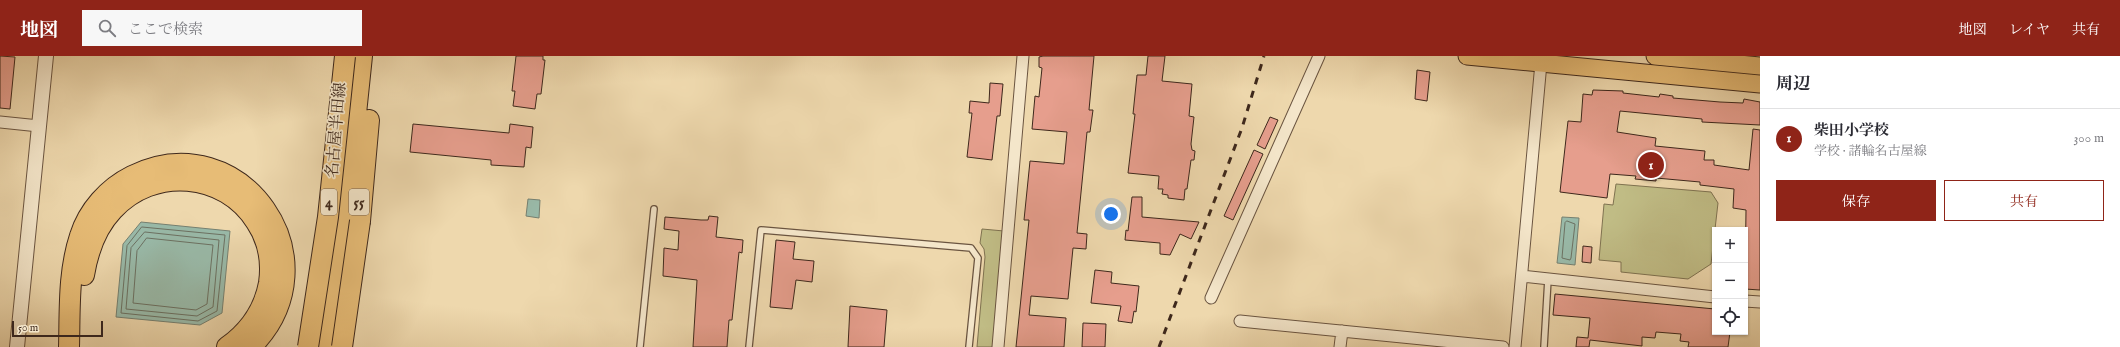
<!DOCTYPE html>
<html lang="ja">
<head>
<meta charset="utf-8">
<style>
	body { margin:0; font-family:"IM FELL English","Noto Serif JP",serif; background:#f7f7f7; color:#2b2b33 }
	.controls { position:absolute; right:12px; bottom:12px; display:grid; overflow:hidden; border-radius:0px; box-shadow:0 1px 3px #0004 }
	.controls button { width:36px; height:36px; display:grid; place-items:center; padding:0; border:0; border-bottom:1px solid #e1e1e2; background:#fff; color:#2b2b33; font:20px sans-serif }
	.scale { position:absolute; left:12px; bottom:10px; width:91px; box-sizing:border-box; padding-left:4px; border:2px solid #3e281c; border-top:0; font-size:11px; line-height:14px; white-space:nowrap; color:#3e281c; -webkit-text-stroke:3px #f4e6ca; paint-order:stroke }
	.you { position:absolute; left:1111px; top:158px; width:14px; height:14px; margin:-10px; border:3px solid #fff; border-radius:50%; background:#1a73e8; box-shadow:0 0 0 6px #1a73e833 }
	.badge { display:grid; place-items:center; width:26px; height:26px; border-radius:50%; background:#8f2418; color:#fff; font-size:13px; font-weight:700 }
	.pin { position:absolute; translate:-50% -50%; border:2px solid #fff; box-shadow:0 1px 4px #0006 }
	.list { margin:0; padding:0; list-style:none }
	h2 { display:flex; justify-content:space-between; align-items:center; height:52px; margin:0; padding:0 16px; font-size:17px }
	h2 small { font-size:13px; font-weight:400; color:#7c7c81 }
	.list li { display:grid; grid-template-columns:26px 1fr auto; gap:12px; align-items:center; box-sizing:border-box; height:60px; padding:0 16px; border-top:1px solid #e1e1e2 }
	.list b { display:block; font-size:15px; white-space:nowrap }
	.list p { margin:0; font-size:13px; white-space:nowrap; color:#7c7c81 }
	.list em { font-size:13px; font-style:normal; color:#7c7c81 }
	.actions { display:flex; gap:8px; padding:12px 16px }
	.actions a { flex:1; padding:9px 0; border:1px solid #8f2418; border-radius:0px; text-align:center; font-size:14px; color:#8f2418 }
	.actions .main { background:#8f2418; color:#fff }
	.icon { flex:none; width:22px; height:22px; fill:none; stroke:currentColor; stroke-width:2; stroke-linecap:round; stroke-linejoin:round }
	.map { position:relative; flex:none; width:1760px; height:291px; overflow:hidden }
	header { display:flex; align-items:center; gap:24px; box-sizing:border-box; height:56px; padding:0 20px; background:#8f2418; color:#fff }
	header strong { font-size:19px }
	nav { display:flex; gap:22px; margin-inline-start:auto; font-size:14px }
	.search { width:280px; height:36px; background:#f7f7f7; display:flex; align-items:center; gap:10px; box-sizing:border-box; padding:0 14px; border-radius:0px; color:#7c7c81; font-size:15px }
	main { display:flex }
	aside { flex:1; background:#fff }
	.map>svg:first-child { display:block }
</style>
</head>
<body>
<header>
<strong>地図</strong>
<div class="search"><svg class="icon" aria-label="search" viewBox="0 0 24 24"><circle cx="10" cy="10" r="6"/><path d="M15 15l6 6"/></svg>ここで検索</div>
<nav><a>地図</a><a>レイヤ</a><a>共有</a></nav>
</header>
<main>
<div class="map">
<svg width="1760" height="291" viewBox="0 0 1760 291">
	<rect width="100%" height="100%" fill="#eed8ad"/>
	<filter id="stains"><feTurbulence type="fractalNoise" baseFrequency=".005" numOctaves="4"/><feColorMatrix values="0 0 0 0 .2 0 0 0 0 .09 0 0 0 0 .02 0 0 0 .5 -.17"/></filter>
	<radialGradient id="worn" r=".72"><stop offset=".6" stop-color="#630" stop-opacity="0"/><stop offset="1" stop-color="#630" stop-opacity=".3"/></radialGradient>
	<path fill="#c0bc85" stroke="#7f7250" d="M1616 128 1711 136 1718 147 1711 208 1688 223 1621 216V206L1599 204 1604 148 1613 149Z
		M982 173 1004 175 993 291H977L985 201 984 193 980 187Z"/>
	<path fill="#99baa9" stroke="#758071" d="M528 143 540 144 539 162 526 160Z
		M1562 161 1579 162 1575 209 1557 207Z
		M141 166 230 175 222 257 200 269 116 261 123 188Z"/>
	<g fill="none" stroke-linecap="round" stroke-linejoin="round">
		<path stroke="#6c7162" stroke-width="1" d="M1567 165 1575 168 1571 202 1570 204 1562 202 1565 167Z
			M142 171 225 179 217 255 198 265 121 257 127 190Z
			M145 176 219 184 213 251 197 260 126 253 131 192Z
			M147 182 213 189 207 248 196 254 133 247 137 195Z"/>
	</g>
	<path fill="#e69e8d" stroke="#3e281c" d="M0 0 15 1 10 53 0 52Z
		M516 0H543V4H545L541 38H537L535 53 513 50 515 35H512Z
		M1043 0H1094L1089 54H1093L1090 76H1087L1077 177 1087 178 1086 193 1073 192 1068 243 1031 240 1029 259 1066 262 1064 291H1016L1029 164H1024L1030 105 1064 108 1067 76 1032 73 1035 40 1039 41 1042 12 1039 11V1Z
		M1148 0H1165L1162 25 1192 28 1189 60 1194 61 1191 88 1192 94 1195 95 1194 104H1191L1187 133H1185L1184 144 1168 142V139L1162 138 1163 133H1158L1159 120 1128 117 1135 58H1133L1137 19H1146Z
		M1417 14 1430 16 1427 45 1415 43Z
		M990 27 1003 28 1000 60H997L992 104 967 101 972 57H969L970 45 989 47Z
		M1593 34 1623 35V37L1659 41 1660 38 1673 40V42L1720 46 1743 47 1744 43 1760 46V69L1702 66V63L1620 55 1617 76 1656 82 1655 90 1705 95 1704 104H1714V109L1749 114 1753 73 1760 74V234L1745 233 1746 154 1733 152 1734 133 1700 129V126L1656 122V125L1635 123 1636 120 1610 118 1607 142 1560 136 1568 65 1581 66 1583 38 1592 39Z
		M1270 61 1278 64 1265 93 1257 89Z
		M413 68 509 77 510 68 533 71 531 92 526 91 524 111 491 109V104L410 96Z
		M1254 94 1263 98 1233 164 1224 160Z
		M1132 141H1142V161L1199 166 1191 183 1180 178 1170 199 1160 198V187L1125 184 1126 174 1128 175Z
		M709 160 718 161 716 181 743 184 742 197 739 196 732 264H729L727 291H693L697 224 663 220 664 192 678 194 679 175 664 173 665 161 701 164H708Z
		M776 184 795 186 793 203 814 205 812 226 796 224 792 253 770 251Z
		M1583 190 1592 191 1591 207 1582 206Z
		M1095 214 1112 216 1111 227 1139 230 1136 256 1134 255 1132 267 1118 265 1121 250 1091 247Z
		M1555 238 1715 253V276H1730L1728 291H1688L1689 286 1680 285 1681 278 1656 276 1655 282 1642 281V290L1590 284 1589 291H1576L1577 281 1588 282 1590 262 1553 259Z
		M850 250 887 254 884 291H848Z
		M1083 267 1106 268 1105 291H1082Z"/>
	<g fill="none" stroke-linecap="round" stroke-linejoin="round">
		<g stroke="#6a5440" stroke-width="8">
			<path id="service" d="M640 291 654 153
				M749 291 761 174 971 192 978 202 969 291
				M1544 291 1548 223"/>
		</g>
		<g stroke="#6a5440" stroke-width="13">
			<path id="minor" d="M0 66 39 70
				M1522 220 1715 241
				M1211 242 1319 0
				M1745 245 1760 246
				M1240 265 1503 291
				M998 291 1023 0
				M1340 291 1342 275
				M1515 291 1541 7"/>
		</g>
		<g stroke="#6a5440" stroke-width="16">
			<path id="tertiary" d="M17 291 46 0"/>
		</g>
		<g stroke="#3e281c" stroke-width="19">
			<path id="primary" d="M1467 0 1760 28
				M1655 0 1760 10"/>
		</g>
		<g stroke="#3e281c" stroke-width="22">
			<path id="motorway" d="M360 165 369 64
				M84 219C88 195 96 172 113 154 153 110 225 116 256 166 268 184 272 206 269 227 264 254 248 276 227 291
				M69 291C70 254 68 216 80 180 88 154 108 132 132 120 241 66 338 205 251 291
				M326 291 345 163 362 0"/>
		</g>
		<use href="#service" stroke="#f4e6ca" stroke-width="5.5"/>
		<use href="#minor" stroke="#f4e6ca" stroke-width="11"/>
		<use href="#tertiary" stroke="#f4e6ca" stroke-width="14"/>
		<use href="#primary" stroke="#e7bc76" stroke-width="17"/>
		<use href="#motorway" stroke="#e7bc76" stroke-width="20"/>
		<path stroke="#3e281c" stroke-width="3" stroke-dasharray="7 7" stroke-linecap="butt" d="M1159 291 1242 72 1264 0"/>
		<g stroke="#3e281c" stroke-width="22" stroke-linecap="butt">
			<path id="motorway-bridge" d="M308 291 328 161 345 0
				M342 291 360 165"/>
		</g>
		<use href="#motorway-bridge" stroke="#e7bc76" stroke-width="20"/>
	</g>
	<g text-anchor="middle" stroke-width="3.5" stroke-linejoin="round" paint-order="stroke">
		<g fill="#f4e6ca" stroke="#756150" stroke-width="1">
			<rect x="321" y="133" width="16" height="26" rx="3"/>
			<rect x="349" y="133" width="20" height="26" rx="3"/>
		</g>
		<g font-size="15" font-weight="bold" fill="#3e281c">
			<text x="329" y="151">4</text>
			<text x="359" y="151">55</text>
		</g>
		<g font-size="16" fill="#3e281c" stroke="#f4e6ca">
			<text transform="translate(335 74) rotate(-85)" y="6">名古屋半田線</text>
		</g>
	</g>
	<rect width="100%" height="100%" filter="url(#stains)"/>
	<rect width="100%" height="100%" fill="url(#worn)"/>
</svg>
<div class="controls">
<button>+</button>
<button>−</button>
<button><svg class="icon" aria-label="locate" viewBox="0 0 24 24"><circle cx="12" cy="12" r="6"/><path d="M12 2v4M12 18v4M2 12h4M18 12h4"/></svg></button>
</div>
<div class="scale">50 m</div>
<div class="you"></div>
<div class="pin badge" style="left:1651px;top:109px">1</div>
</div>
<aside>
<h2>周辺<small></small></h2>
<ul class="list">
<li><span class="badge">1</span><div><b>柴田小学校</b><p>学校 · 諸輪名古屋線</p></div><em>300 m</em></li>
</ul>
<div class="actions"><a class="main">保存</a><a>共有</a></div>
</aside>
</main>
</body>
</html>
